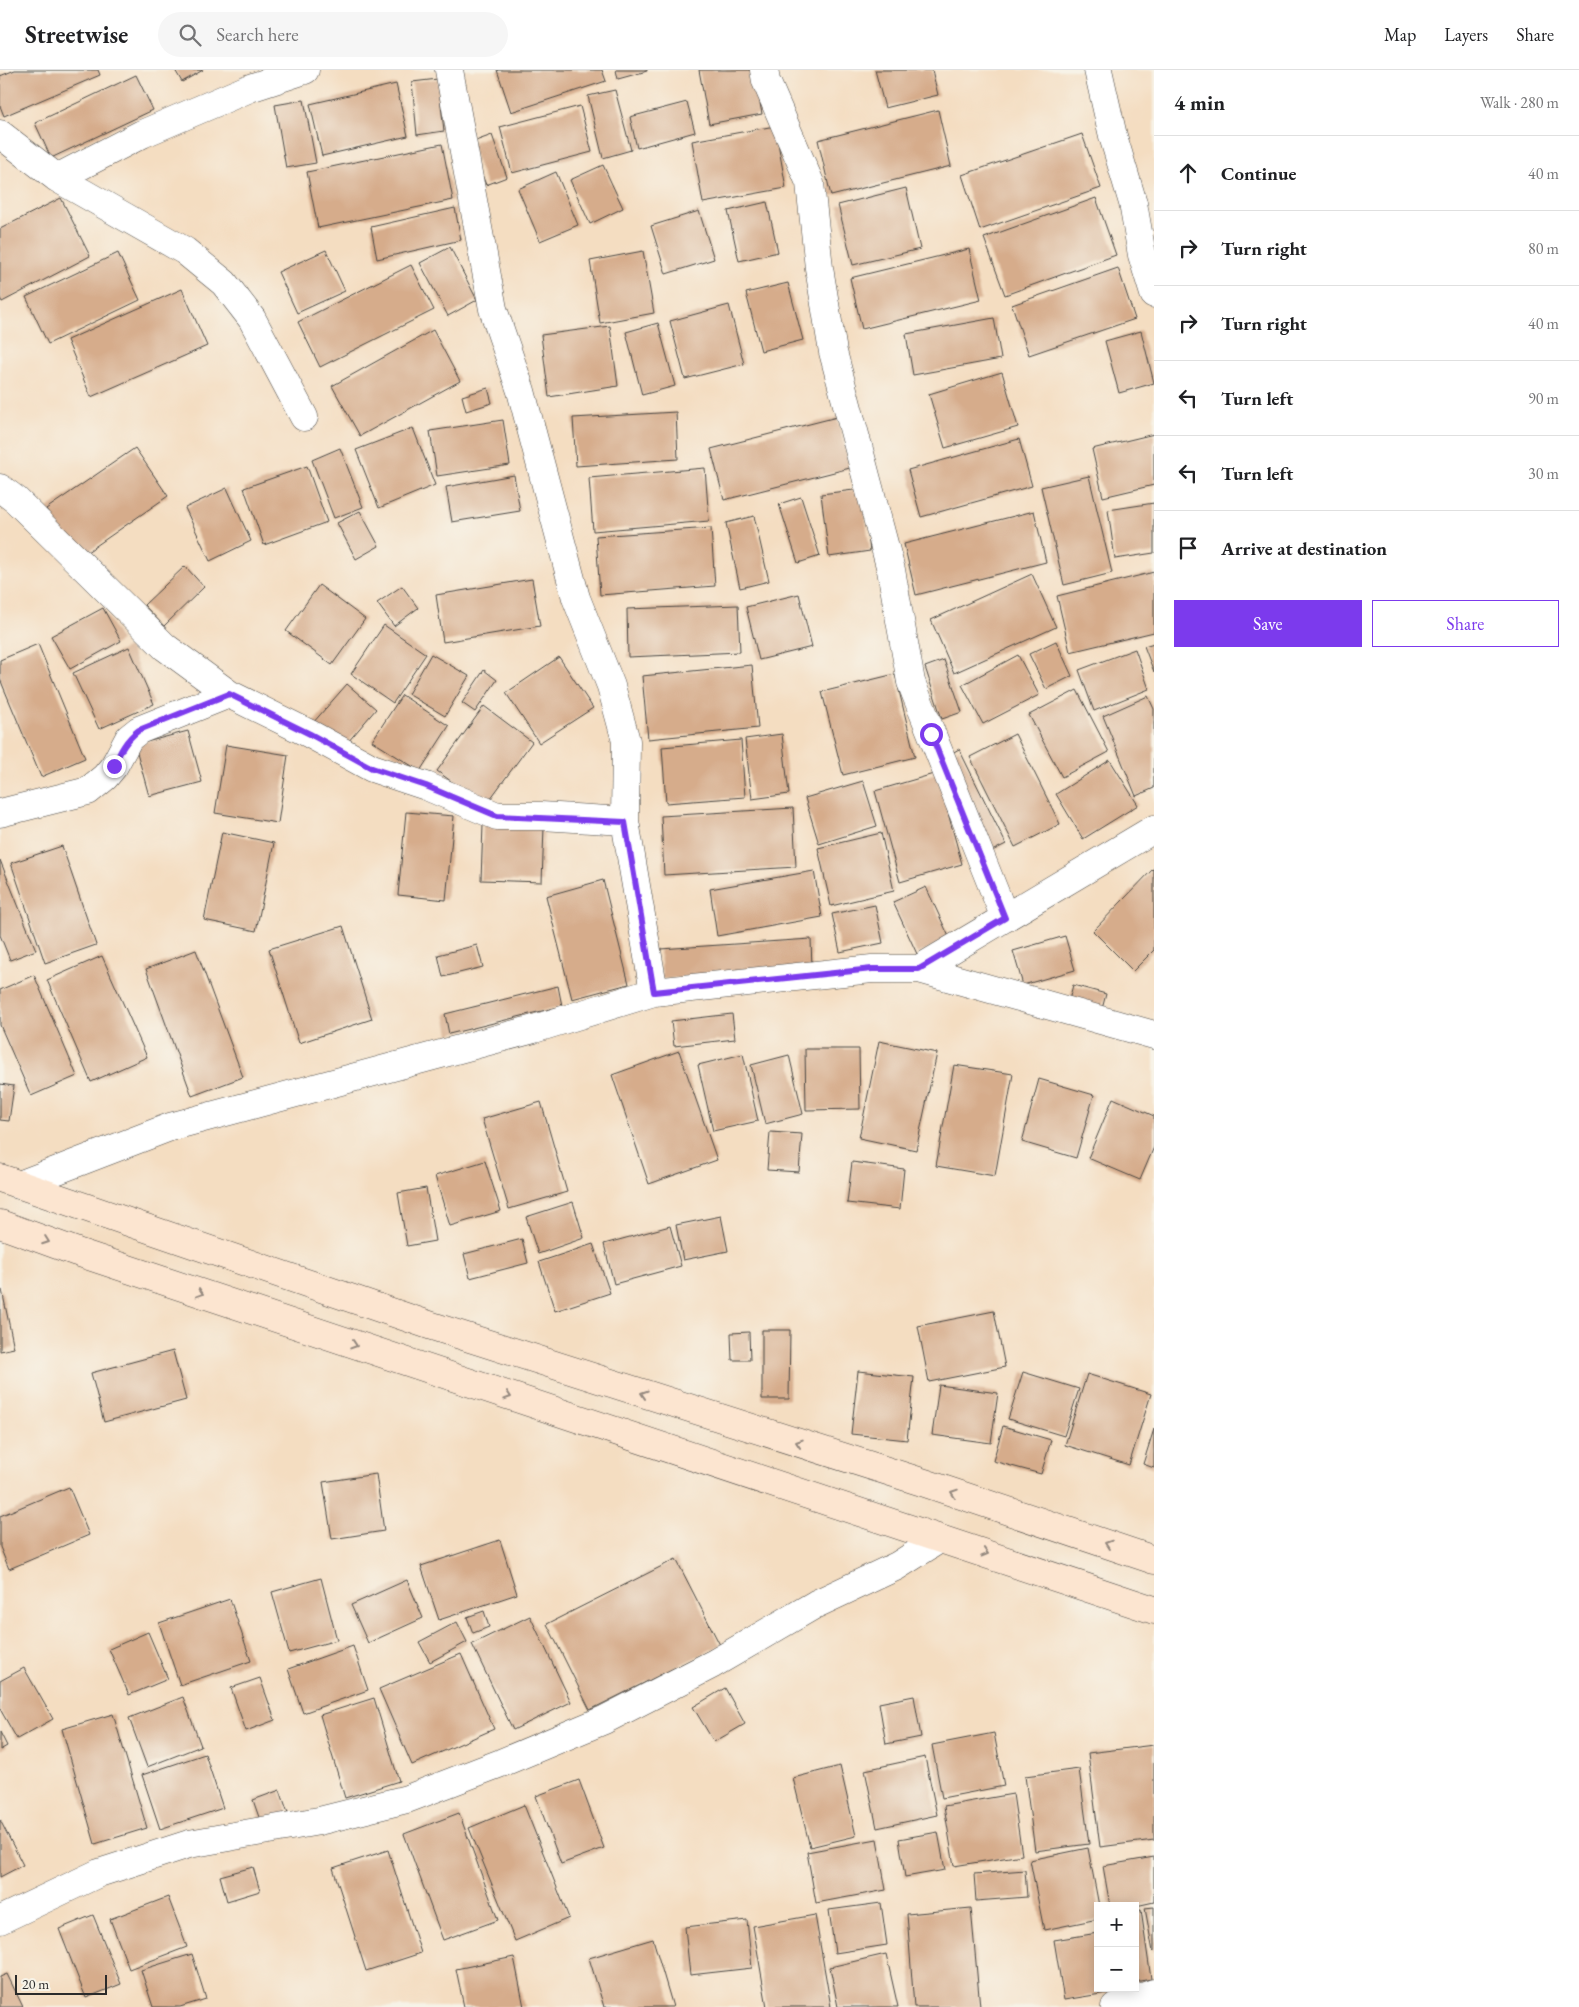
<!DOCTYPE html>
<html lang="en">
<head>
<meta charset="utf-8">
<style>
	body { margin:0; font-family:"EB Garamond",serif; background:#f6f6f6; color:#202124 }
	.controls { position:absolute; right:15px; bottom:15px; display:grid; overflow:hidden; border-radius:0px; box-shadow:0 2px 12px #0003 }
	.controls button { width:45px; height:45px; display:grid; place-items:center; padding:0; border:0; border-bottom:1px solid #e0e0e0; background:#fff; color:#202124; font:25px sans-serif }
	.scale { position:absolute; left:15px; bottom:12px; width:92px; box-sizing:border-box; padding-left:5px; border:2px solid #2b2b2b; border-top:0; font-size:14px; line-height:18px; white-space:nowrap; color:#2b2b2b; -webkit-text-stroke:4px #f7f3e8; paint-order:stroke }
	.stop { position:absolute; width:15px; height:15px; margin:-11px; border:4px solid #7c3aed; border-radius:50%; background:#fff }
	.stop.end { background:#7c3aed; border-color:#fff; box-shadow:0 1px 5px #0008 }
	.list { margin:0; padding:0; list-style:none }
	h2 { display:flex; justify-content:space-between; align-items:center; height:65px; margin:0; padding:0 20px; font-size:21px }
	h2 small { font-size:16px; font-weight:400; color:#757577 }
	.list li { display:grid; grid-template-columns:32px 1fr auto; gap:15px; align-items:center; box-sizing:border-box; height:75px; padding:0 20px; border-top:1px solid #e0e0e0 }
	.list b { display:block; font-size:19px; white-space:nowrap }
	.list em { font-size:16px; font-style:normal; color:#757577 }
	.actions { display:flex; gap:10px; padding:15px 20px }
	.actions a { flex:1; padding:11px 0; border:1px solid #7c3aed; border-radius:0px; text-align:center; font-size:18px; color:#7c3aed }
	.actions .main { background:#7c3aed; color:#fff }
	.icon { flex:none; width:28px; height:28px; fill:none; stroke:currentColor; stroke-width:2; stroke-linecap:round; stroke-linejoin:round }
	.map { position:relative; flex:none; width:1154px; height:1937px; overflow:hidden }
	header { display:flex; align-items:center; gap:30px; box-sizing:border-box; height:70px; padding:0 25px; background:#fff; border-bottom:1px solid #e0e0e0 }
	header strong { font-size:24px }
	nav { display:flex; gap:28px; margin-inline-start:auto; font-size:18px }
	.search { width:350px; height:45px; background:#f6f6f6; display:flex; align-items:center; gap:12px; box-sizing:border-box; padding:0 18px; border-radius:28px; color:#757577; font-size:19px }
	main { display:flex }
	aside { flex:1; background:#fff }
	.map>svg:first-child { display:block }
</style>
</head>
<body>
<header>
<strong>Streetwise</strong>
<div class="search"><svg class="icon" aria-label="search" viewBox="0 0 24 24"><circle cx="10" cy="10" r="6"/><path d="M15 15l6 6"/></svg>Search here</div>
<nav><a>Map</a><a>Layers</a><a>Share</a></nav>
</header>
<main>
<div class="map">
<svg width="1154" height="1937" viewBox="0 0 1154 1937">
	<rect width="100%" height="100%" fill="#f7f3e8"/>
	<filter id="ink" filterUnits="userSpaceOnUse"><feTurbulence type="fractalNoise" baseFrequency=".02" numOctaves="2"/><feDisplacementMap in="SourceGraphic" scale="10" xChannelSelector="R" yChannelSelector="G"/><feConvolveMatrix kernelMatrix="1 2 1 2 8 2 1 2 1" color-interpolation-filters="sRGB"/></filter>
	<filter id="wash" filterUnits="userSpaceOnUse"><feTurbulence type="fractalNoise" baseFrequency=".0096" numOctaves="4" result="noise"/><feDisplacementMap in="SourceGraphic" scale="20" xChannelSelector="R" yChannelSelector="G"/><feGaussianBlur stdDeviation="1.12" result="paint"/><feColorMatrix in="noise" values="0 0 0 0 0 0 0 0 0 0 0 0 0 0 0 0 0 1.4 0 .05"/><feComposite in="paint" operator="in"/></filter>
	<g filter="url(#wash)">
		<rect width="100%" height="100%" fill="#f4ddc1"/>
		<g id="blocks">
			<path fill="#d6ac8b" d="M15 0H98L100 5 4 46 0 36V6Z
				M175 0H203L182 12Z
				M497 0H602L606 11 511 42Z
				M616 0H647V1L618 9Z
				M699 0H754L762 44 709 54Z
				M875 0H932L938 25 885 38Z
				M136 5 153 40 51 88 35 53Z
				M438 9 444 61 417 65 412 12Z
				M396 14 408 66 322 86 310 34Z
				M615 20 631 80 603 88 588 26Z
				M304 30 316 93 286 98 275 35Z
				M687 32 695 62 637 78 630 47Z
				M580 36 592 82 512 103 500 57Z
				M938 40 951 96 831 126 818 70Z
				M775 56 786 118 703 133 692 71Z
				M1082 64 1101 118 980 160 962 105Z
				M492 65 507 107 486 115 470 73Z
				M442 74 453 130 318 158 307 102Z
				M603 95 623 138 590 154 570 110Z
				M556 102 578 155 540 171 518 119Z
				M906 118 920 179 853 195 838 135Z
				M61 128 90 186 2 232 0 228V159Z
				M1096 128 1116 185 1005 225 984 168Z
				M767 132 778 182 739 191 728 141Z
				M455 138 461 170 377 189 371 157Z
				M699 141 714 189 666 204 651 156Z
				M450 177 477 230 448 246 420 193Z
				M969 179 981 230 862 259 850 208Z
				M326 180 345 221 297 243 278 202Z
				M643 181 654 243 600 253 590 191Z
				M118 183 140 230 48 274 26 227Z
				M411 195 434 240 320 297 298 252Z
				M1118 198 1135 249 1029 285 1012 235Z
				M788 213 803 270 761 281 746 223Z
				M182 219 207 276 91 327 67 270Z
				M729 235 744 294 685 309 670 251Z
				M994 248 1001 289 913 305 906 264Z
				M658 253 675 316 642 325 626 262Z
				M610 256 618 316 549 327 541 265Z
				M433 260 460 311 360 366 332 316Z
				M1141 261 1154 313 1119 323 1105 271Z
				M1002 302 1018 357 945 378 929 324Z
				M488 318 492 333 466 341 462 326Z
				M676 342 678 389 576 396 573 348Z
				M837 347 850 398 724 430 711 379Z
				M503 350 510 395 437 406 430 361Z
				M413 358 435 415 379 438 356 380Z
				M1154 364V415L1103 427 1092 379Z
				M1019 369 1032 416 921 447 908 400Z
				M135 378 168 426 80 487 46 439Z
				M340 378 363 437 334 448 312 390Z
				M307 396 327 452 264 475 244 418Z
				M705 398 709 451 593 461 589 408Z
				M514 405 520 441 452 452 446 417Z
				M1089 406 1112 503 1064 515 1041 417Z
				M227 418 251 471 210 491 185 438Z
				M862 419 870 481 829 487 821 424Z
				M801 427 820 486 798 493 779 434Z
				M1154 433V483L1115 489 1108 440Z
				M360 441 379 476 356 489 337 453Z
				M1034 441 1046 492 916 525 904 474Z
				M754 446 769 511 740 518 726 453Z
				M711 458 715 516 600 525 596 466Z
				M185 496 204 517 164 556 144 535Z
				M1154 502V562L1070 582 1057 526Z
				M1032 504 1056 557 954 603 931 550Z
				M532 509 540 556 443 572 436 525Z
				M319 515 365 549 332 595 286 561Z
				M402 516 418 538 394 556 377 533Z
				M799 524 812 577 759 590 746 537Z
				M738 535 740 582 628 587 627 539Z
				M103 538 121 571 70 599 51 566Z
				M384 555 426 584 393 633 351 604Z
				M1056 571 1072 606 1046 619 1029 584Z
				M1154 573V602L1144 576Z
				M38 574 85 688 41 707 0 609V590Z
				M129 577 154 634 99 659 73 603Z
				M1135 579 1149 619 1094 641 1079 600Z
				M431 584 469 606 445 646 408 624Z
				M1018 585 1039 625 983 654 962 615Z
				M559 587 593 638 539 673 506 623Z
				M944 590 962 642 942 649 925 597Z
				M752 595 758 658 648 669 642 606Z
				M484 600 497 610 475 642 462 633Z
				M895 604 915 687 843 705 822 622Z
				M347 614 376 639 342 679 312 654Z
				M1077 620 1109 682 1062 707 1029 645Z
				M402 625 449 656 420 701 372 671Z
				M1148 626 1154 639V718L1136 726 1103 646Z
				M484 636 532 672 485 736 437 701Z
				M188 661 202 712 149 726 135 675Z
				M782 664 789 724 752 729 745 669Z
				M1015 664 1060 754 1015 777 970 687Z
				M741 670 745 727 666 733 662 677Z
				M226 675 288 685 278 753 215 743Z
				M959 679 1006 774 992 781 945 687Z
				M1110 690 1138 735 1083 769 1056 724Z
				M937 703 962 794 900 812 875 721Z
				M863 711 877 756 819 774 805 728Z
				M793 738 796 797 664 805 661 746Z
				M406 742 454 746 446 830 398 825Z
				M483 755 544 757 542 812 481 810Z
				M222 762 274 773 256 861 204 850Z
				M881 763 894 821 831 836 818 778Z
				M62 776 96 875 45 893 11 793Z
				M0 790 36 880 10 890 0 865Z
				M1154 798V880L1133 901 1093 861Z
				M814 801 822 847 717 866 710 819Z
				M603 810 629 914 572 929 546 826Z
				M926 817 950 869 917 884 893 832Z
				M875 835 883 873 840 882 832 844Z
				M343 856 372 949 299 973 269 879Z
				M1065 866 1075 900 1023 915 1013 881Z
				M811 869 812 899 662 909 660 879Z
				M477 875 483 897 443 907 438 885Z
				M196 880 243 1007 192 1026 146 899Z
				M102 886 147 987 91 1012 47 910Z
				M34 905 77 1006 31 1026 0 955V920Z
				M1073 915 1106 924 1102 939 1069 930Z
				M558 916 562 936 449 964 445 944Z
				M732 944 735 969 674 976 671 951Z
				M879 971 937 983 916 1080 859 1068Z
				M805 979H859L860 1039 806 1040Z
				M679 981 717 1090 649 1114 612 1005Z
				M743 984 758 1051 713 1061 698 995Z
				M789 985 803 1044 765 1054 751 995Z
				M954 995 1013 1004 995 1106 936 1096Z
				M1039 1009 1094 1025 1076 1088 1022 1072Z
				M0 1014 14 1016 9 1051 0 1050Z
				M1113 1028 1154 1046V1077L1140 1110 1088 1088Z
				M541 1032 567 1122 509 1139 482 1049Z
				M770 1062 802 1064 799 1102 767 1100Z
				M485 1091 501 1141 450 1156 435 1106Z
				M852 1092 904 1099 900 1139 847 1133Z
				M426 1118 435 1171 407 1176 398 1123Z
				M573 1132 584 1168 538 1184 526 1147Z
				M721 1146 728 1181 683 1190 676 1155Z
				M670 1156 681 1196 614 1214 604 1174Z
				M522 1169 528 1193 470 1208 464 1184Z
				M593 1174 610 1223 555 1241 539 1192Z
				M2 1220 14 1278 0 1281V1221Z
				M994 1241 1005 1297 929 1312 918 1256Z
				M762 1260H790L789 1329H762Z
				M749 1262 750 1290H732L731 1263Z
				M173 1281 186 1330 104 1352 91 1303Z
				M858 1301 914 1307 907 1370 851 1364Z
				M1023 1302 1079 1319 1064 1366 1008 1349Z
				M1087 1304 1151 1324 1129 1395 1065 1375Z
				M939 1315 998 1323 991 1373 932 1365Z
				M1003 1356 1051 1370 1041 1404 993 1391Z
				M1154 1359V1398L1143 1394Z
				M376 1404 384 1461 332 1469 323 1412Z
				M69 1417 89 1465 9 1499 0 1477V1446Z
				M500 1470 517 1524 439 1550 421 1496Z
				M676 1489 720 1575 590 1640 547 1554Z
				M321 1508 337 1570 289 1583 272 1522Z
				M407 1510 423 1548 368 1573 351 1535Z
				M230 1529 251 1591 180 1615 159 1553Z
				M484 1541 489 1557 473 1563 467 1547Z
				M530 1546 571 1632 513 1660 472 1574Z
				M457 1552 467 1572 430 1592 419 1572Z
				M148 1562 168 1609 129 1625 109 1579Z
				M353 1576 368 1620 303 1643 288 1599Z
				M461 1584 494 1659 412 1695 379 1619Z
				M24 1598 53 1649 17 1669 0 1639V1611Z
				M260 1608 275 1650 246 1661 231 1618Z
				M725 1618 745 1654 714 1672 693 1637Z
				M914 1626 921 1667 886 1674 879 1633Z
				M183 1627 201 1676 147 1697 129 1648Z
				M374 1628 399 1711 345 1728 320 1645Z
				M113 1644 147 1758 95 1774 62 1659Z
				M0 1662 7 1676 0 1680Z
				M994 1663 1004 1716 942 1728 932 1675Z
				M1154 1675V1770L1100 1777 1088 1683Z
				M205 1684 223 1738 160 1759 142 1705Z
				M925 1687 937 1745 877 1758 865 1700Z
				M840 1696 856 1766 810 1777 793 1708Z
				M1079 1699 1089 1774 1035 1781 1025 1706Z
				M579 1710 604 1778 561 1794 536 1726Z
				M280 1720 288 1743 261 1753 253 1730Z
				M1013 1724 1022 1785 954 1796 944 1736Z
				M524 1735 569 1848 515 1871 469 1758Z
				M459 1743 498 1850 443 1870 404 1764Z
				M0 1750 23 1795 0 1807Z
				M938 1762 945 1800 905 1807 899 1769Z
				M877 1769 886 1820 816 1833 807 1782Z
				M1088 1778 1099 1836H1098V1849L1044 1860 1030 1790Z
				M388 1780 421 1883 366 1901 333 1798Z
				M1154 1787V1832L1136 1836H1110L1103 1796Z
				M253 1797 260 1821 227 1831 220 1806Z
				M1025 1800 1027 1827 976 1831 974 1804Z
				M168 1827 187 1877 129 1899 110 1849Z
				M881 1833 887 1875 835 1883 829 1840Z
				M1154 1837V1881L1153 1882 1145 1838Z
				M971 1838 980 1937H914L907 1844Z
				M1141 1840 1151 1909 1135 1912V1841Z
				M93 1845 121 1914 86 1928 59 1859Z
				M815 1845 831 1937H767L753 1856Z
				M747 1850 752 1898 690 1905 685 1857Z
				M1098 1863V1918H1112L1113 1922 1064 1930 1054 1870Z
				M653 1869 673 1937H604L589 1888Z
				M192 1884 206 1929 180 1937H153L141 1900Z
				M886 1884 898 1937H838L830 1897Z
				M514 1887 524 1937H464L456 1899Z
				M7 1904 23 1937H0V1907Z"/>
		</g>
	</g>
	<g filter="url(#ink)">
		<use href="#blocks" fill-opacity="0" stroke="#494642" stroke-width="1"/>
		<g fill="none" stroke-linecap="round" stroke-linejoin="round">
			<g stroke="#494642" stroke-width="29">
				<path id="minor" d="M449 0 493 239 521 321 576 528 611 616 626 671 625 751 654 922
					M764 0 766 11 810 113 819 198 833 282 891 500 911 612 1005 848
					M1098 0 1113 66 1133 133 1142 185 1154 224
					M0 64 57 108 185 181 224 213 252 249 304 347
					M57 108 142 64 250 18 305 0
					M0 418 16 430 165 577 229 624 310 664 372 698 426 716 497 746H541L625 751
					M0 743 88 721 105 707 114 696 129 668 139 660 229 624
					M919 899 1154 759
					M19 1115 170 1057 534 959 654 922 872 899H919L1154 965
					M0 1850 99 1803 189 1774 319 1751 407 1729 501 1693 604 1650 713 1594 816 1534 897 1496 938 1470
					M1115 1937 1154 1923"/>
			</g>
			<g stroke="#494642" stroke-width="29">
				<path id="secondary" d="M0 1108 432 1256 925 1413 1154 1490
					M0 1154 77 1182 1154 1540"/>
			</g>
			<use href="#minor" stroke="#fff" stroke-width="28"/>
			<use href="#secondary" stroke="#fce5d0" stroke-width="28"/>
		</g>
		<defs><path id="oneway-chevron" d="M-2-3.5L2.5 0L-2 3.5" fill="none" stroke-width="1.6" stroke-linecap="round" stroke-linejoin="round" transform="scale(1.25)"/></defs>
		<g stroke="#94887e">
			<use href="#oneway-chevron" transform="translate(46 1171) rotate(20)"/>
			<use href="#oneway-chevron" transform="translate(200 1223) rotate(18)"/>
			<use href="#oneway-chevron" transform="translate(354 1275) rotate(18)"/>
			<use href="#oneway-chevron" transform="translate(644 1324) rotate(-162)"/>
			<use href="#oneway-chevron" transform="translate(508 1326) rotate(18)"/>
			<use href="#oneway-chevron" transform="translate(799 1373) rotate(-162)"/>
			<use href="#oneway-chevron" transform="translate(954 1423) rotate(-161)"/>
			<use href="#oneway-chevron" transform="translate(1108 1474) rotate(-161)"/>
			<use href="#oneway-chevron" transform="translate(985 1483) rotate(17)"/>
		</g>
	</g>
	<g fill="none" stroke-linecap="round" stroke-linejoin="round" filter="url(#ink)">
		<path stroke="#7c3aed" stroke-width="6" d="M114 696C120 681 126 670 139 660L229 624 310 664 372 698 426 716 497 746 625 752 654 922 872 899H919L1005 848 931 664"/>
	</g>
</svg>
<div class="controls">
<button>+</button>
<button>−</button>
</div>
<div class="scale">20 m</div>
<div class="stop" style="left:931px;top:664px"></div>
<div class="stop end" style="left:114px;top:696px"></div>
</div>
<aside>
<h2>4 min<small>Walk · 280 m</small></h2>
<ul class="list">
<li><svg class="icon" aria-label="ahead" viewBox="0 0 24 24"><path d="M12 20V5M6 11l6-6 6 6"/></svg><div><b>Continue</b></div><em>40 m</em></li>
<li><svg class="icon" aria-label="right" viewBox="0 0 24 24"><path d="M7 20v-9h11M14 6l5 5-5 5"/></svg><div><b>Turn right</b></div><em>80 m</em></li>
<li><svg class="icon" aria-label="right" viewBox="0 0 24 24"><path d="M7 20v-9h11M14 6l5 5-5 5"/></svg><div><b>Turn right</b></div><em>40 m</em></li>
<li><svg class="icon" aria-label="left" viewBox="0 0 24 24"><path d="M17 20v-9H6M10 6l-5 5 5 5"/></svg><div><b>Turn left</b></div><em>90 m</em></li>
<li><svg class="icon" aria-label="left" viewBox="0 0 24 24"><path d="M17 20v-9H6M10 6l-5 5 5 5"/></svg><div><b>Turn left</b></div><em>30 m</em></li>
<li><svg class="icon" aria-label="arrive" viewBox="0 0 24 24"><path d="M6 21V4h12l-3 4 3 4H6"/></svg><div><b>Arrive at destination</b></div></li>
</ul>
<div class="actions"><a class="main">Save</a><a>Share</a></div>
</aside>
</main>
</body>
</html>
